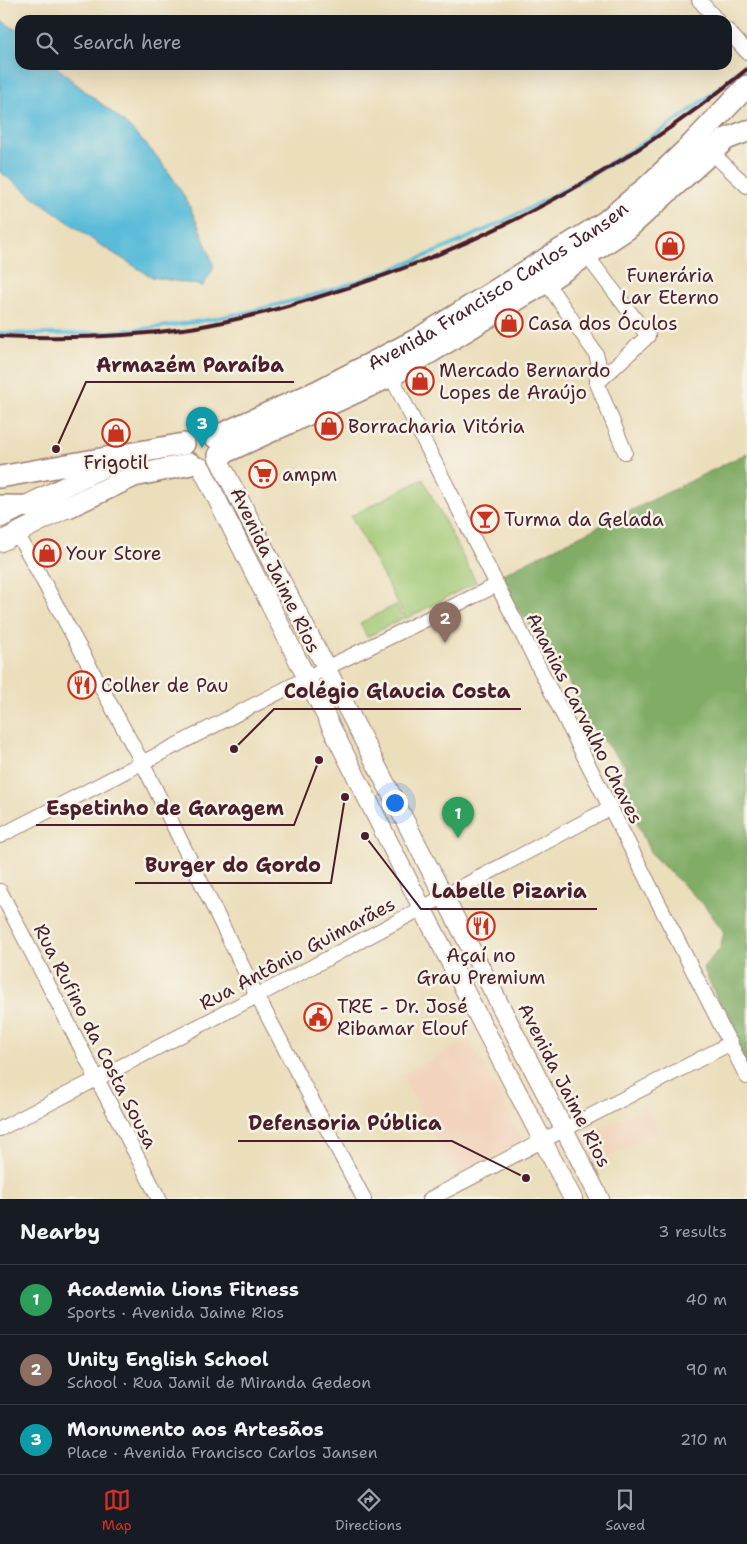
<!DOCTYPE html>
<html lang="en">
<head>
<meta charset="utf-8">
<style>
	body { margin:0; font-family:"Shantell Sans",sans-serif; background:#242831; color:#f1f3f6 }
	.you { position:absolute; left:394px; top:802px; width:18px; height:18px; margin:-12px; border:4px solid #fff; border-radius:50%; background:#1a73e8; box-shadow:0 0 0 8px #1a73e833 }
	.badge { display:grid; place-items:center; width:32px; height:32px; border-radius:50%; background:#d93025; color:#fff; font-size:16px; font-weight:700 }
	.pin { position:absolute; translate:-50% -41px; filter:drop-shadow(0 1px 2px #0008) }
	.pin::after { content:''; position:absolute; top:26px; width:18px; height:15px; background:inherit; clip-path:polygon(0 0,100% 0,50% 100%) }
	.list { margin:0; padding:0; list-style:none }
	h2 { display:flex; justify-content:space-between; align-items:center; height:65px; margin:0; padding:0 20px; font-size:21px }
	h2 small { font-size:16px; font-weight:400; color:#9ea1a6 }
	.list li { display:grid; grid-template-columns:32px 1fr auto; gap:15px; align-items:center; box-sizing:border-box; height:70px; padding:0 20px; border-top:1px solid #363941 }
	.list b { display:block; font-size:19px; white-space:nowrap }
	.list p { margin:0; font-size:16px; white-space:nowrap; color:#9ea1a6 }
	.list em { font-size:16px; font-style:normal; color:#9ea1a6 }
	.icon { flex:none; width:28px; height:28px; fill:none; stroke:currentColor; stroke-width:2; stroke-linecap:round; stroke-linejoin:round }
	.map { position:relative; flex:none; width:747px; height:1199px; overflow:hidden }
	.search { position:absolute; background:#171b24; box-shadow:0 5px 20px #0002; left:15px; right:15px; top:15px; height:55px; display:flex; align-items:center; gap:12px; box-sizing:border-box; padding:0 18px; border-radius:15px; color:#9ea1a6; font-size:19px }
	.sheet { height:275px; background:#171b24 }
	nav { display:flex; justify-content:space-around; align-items:center; box-sizing:border-box; height:70px; border-top:1px solid #363941; background:#171b24; font-size:14px; color:#9ea1a6 }
	nav a { display:grid; justify-items:center; gap:2px }
	nav .on { color:#d93025 }
	.map>svg:first-child { display:block }
</style>
</head>
<body>
<div class="map">
<svg width="747" height="1199" viewBox="0 0 747 1199">
	<rect width="100%" height="100%" fill="#f7f3e8"/>
	<filter id="ink" filterUnits="userSpaceOnUse"><feTurbulence type="fractalNoise" baseFrequency=".02" numOctaves="2"/><feDisplacementMap in="SourceGraphic" scale="10" xChannelSelector="R" yChannelSelector="G"/><feConvolveMatrix kernelMatrix="1 2 1 2 8 2 1 2 1" color-interpolation-filters="sRGB"/></filter>
	<filter id="wash" filterUnits="userSpaceOnUse"><feTurbulence type="fractalNoise" baseFrequency=".0096" numOctaves="4" result="noise"/><feDisplacementMap in="SourceGraphic" scale="20" xChannelSelector="R" yChannelSelector="G"/><feGaussianBlur stdDeviation="1.12" result="paint"/><feColorMatrix in="noise" values="0 0 0 0 0 0 0 0 0 0 0 0 0 0 0 0 0 1.4 0 .05"/><feComposite in="paint" operator="in"/></filter>
	<g filter="url(#wash)">
		<rect width="100%" height="100%" fill="#ebdebb"/>
		<path fill="#f2d4be" d="M469 1040 523 1141 457 1175 401 1075Z
			M647 1107 659 1132 595 1163 583 1138Z"/>
		<path fill="#a0c873" stroke="#75744f" d="M423 479 476 582 406 619 351 516Z
			M396 605 403 618 367 637 360 623Z"/>
		<path fill="#80ac65" stroke="#656648" d="M747 453V1066L703 967 720 949 724 932 704 905 651 854 625 796V766L588 723 567 678 513 602 499 576Z"/>
		<path fill="#5abcd9" stroke="#526e82" d="M0 20 20 32V65H55C80 90 112 109 136 134 178 176 195 212 214 267L203 286 152 277 97 243 0 172Z"/>
		<g fill="none" stroke-linecap="round" stroke-linejoin="round">
			<path stroke="#5abcd9" stroke-width="4" d="M0 333C203 343 393 285 569 187 633 152 693 113 747 64"/>
		</g>
	</g>
	<g filter="url(#ink)">
		<g fill="none" stroke-linecap="round" stroke-linejoin="round">
			<g stroke="#9a7e73" stroke-width="16">
				<path id="minor" d="M699 0 717 20
					M727 30 747 52
					M711 152 747 186
					M587 256 648 336 597 383
					M546 282 596 354 598 361 597 383 625 452
					M391 376 747 1077
					M17 533 143 764 257 996 364 1199
					M0 836 326 668 497 585
					M0 891 159 1199
					M0 1129 257 996 610 808
					M430 1199 731 1043"/>
			</g>
			<g stroke="#9a7e73" stroke-width="20">
				<path id="tertiary" d="M218 458 600 1199
					M201 467 422 908 573 1199"/>
			</g>
			<g stroke="#9a7e73" stroke-width="21">
				<path id="secondary" d="M0 518 117 461
					M0 542 68 507"/>
			</g>
			<g stroke="#9a7e73" stroke-width="24">
				<g id="primary">
					<path id="s1" d="M215 437 318 391 418 339 605 222 648 186 691 145 747 86"/>
					<path d="M219 455 391 376 546 282 627 229 726 139 747 131"/>
					<path d="M0 477 184 444"/>
					<path d="M0 506 68 507 134 476 191 464"/>
				</g>
			</g>
			<use href="#minor" stroke="#fff" stroke-width="14"/>
			<use href="#tertiary" stroke="#fff" stroke-width="18"/>
			<use href="#secondary" stroke="#fff" stroke-width="19"/>
			<use href="#primary" stroke="#fff" stroke-width="21"/>
			<path stroke="#4a1f2b" stroke-width="4" d="M0 336C64 339 128 337 191 328 234 321 276 310 318 297 473 251 622 173 747 69"/>
		</g>
	</g>
	<defs>
		<g id="shop-ring" transform="scale(1.4375)"><circle r="9.5" fill="#f7f3e8" stroke="#c8321e" stroke-width="1.5"/><path d="M-5-2.5h2.3a2.7 3.5 0 0 1 5.4 0H5L5.5 6h-11ZM-1.5-2.5h3a1.5 2.3 0 0 0-3 0Z" fill="#c8321e"/></g>
		<g id="supermarket-ring" transform="scale(1.4375)"><circle r="9.5" fill="#f7f3e8" stroke="#c8321e" stroke-width="1.5"/><path d="M-6-5.5h2.5l.6 2H6L4.5 2H-2.5L-4.4-4H-6ZM-1.5 3.2a1.3 1.3 0 1 0 .1 0ZM3 3.2a1.3 1.3 0 1 0 .1 0Z" fill="#c8321e"/></g>
		<g id="bar-ring" transform="scale(1.4375)"><circle r="9.5" fill="#f7f3e8" stroke="#c8321e" stroke-width="1.5"/><path d="M-6-5H6L.8 .8V4.5H3.5V6h-7V4.5H-.8V.8Z" fill="#c8321e"/></g>
		<g id="restaurant-ring" transform="scale(1.4375)"><circle r="9.5" fill="#f7f3e8" stroke="#c8321e" stroke-width="1.5"/><path d="M-5-6h1v4h1v-4h1v4h1v-4h1v5L-1.5 .5V6h-2V.5L-5-1ZM5-6V6H3V1.5H1.5Q1.5-4 5-6Z" fill="#c8321e"/></g>
		<g id="civic-ring" transform="scale(1.4375)"><circle r="9.5" fill="#f7f3e8" stroke="#c8321e" stroke-width="1.5"/><path d="M-.6-6.5H3V-4.5H.6V-3L4-1V1h2V6H-6V1h2V-1L-.6-3ZM-1.2 2.5V6h2.4V2.5Z" fill="#c8321e"/></g>
	</defs>
	<g fill-rule="evenodd">
		<use href="#shop-ring" x="670" y="246"/>
		<use href="#shop-ring" x="509" y="323"/>
		<use href="#shop-ring" x="420" y="381"/>
		<use href="#shop-ring" x="329" y="426"/>
		<use href="#shop-ring" x="116" y="433"/>
		<use href="#supermarket-ring" x="263" y="474"/>
		<use href="#bar-ring" x="485" y="519"/>
		<use href="#shop-ring" x="47" y="553"/>
		<use href="#restaurant-ring" x="82" y="685"/>
		<use href="#restaurant-ring" x="481" y="926"/>
		<use href="#civic-ring" x="318" y="1017"/>
	</g>
	<g text-anchor="middle" stroke-width="5" stroke-linejoin="round" paint-order="stroke">
		<g font-size="19" fill="#4a1f2b" stroke="#f7f3e8" text-anchor="start">
			<text x="670" y="282" text-anchor="middle">Funerária<tspan x="670" dy="22">Lar Eterno</tspan></text>
			<text x="528" y="330">Casa dos Óculos</text>
			<text x="439" y="377">Mercado Bernardo<tspan x="439" dy="22">Lopes de Araújo</tspan></text>
			<text x="348" y="433">Borracharia Vitória</text>
			<text x="116" y="469" text-anchor="middle">Frigotil</text>
			<text x="282" y="481">ampm</text>
			<text x="504" y="526">Turma da Gelada</text>
			<text x="66" y="560">Your Store</text>
			<text x="101" y="692">Colher de Pau</text>
			<text x="481" y="962" text-anchor="middle">Açaí no<tspan x="481" dy="22">Grau Premium</tspan></text>
			<text x="337" y="1013">TRE - Dr. José<tspan x="337" dy="22">Ribamar Elouf</tspan></text>
		</g>
		<g font-size="19" fill="#4a1f2b" stroke="#f7f3e8">
			<text dy="7" stroke="none"><textPath href="#s1" startOffset="321">Avenida Francisco Carlos Jansen</textPath></text>
			<text transform="translate(276 570) rotate(64)" y="7">Avenida Jaime Rios</text>
			<text transform="translate(585 718) rotate(63)" y="7">Ananias Carvalho Chaves</text>
			<text transform="translate(297 953) rotate(-28)" y="7">Rua Antônio Guimarães</text>
			<text transform="translate(96 1036) rotate(63)" y="7">Rua Rufino da Costa Sousa</text>
			<text transform="translate(565 1085) rotate(63)" y="7">Avenida Jaime Rios</text>
		</g>
	</g>
	<path fill="none" stroke="#4a1f2b" stroke-width="2" d="M56 449L86 382H294M234 749L274 709H521M319 760L294 825H36M345 797L331 883H135M365 836L421 909H597M526 1178L452 1141H238"/>
	<g fill="#4a1f2b" stroke="#f7f3e8" stroke-width="2">
		<circle cx="56" cy="449" r="5"/>
		<circle cx="234" cy="749" r="5"/>
		<circle cx="319" cy="760" r="5"/>
		<circle cx="345" cy="797" r="5"/>
		<circle cx="365" cy="836" r="5"/>
		<circle cx="526" cy="1178" r="5"/>
	</g>
	<g font-size="20" text-anchor="middle" font-weight="bold" fill="#4a1f2b" stroke="#f7f3e8" stroke-width="5" stroke-linejoin="round" paint-order="stroke">
		<text x="190" y="372">Armazém Paraíba</text>
		<text x="397" y="698">Colégio Glaucia Costa</text>
		<text x="165" y="815">Espetinho de Garagem</text>
		<text x="233" y="872">Burger do Gordo</text>
		<text x="509" y="898">Labelle Pizaria</text>
		<text x="345" y="1130">Defensoria Pública</text>
	</g>
</svg>
<div class="you"></div>
<div class="pin badge" style="left:458px;top:838px;background:#2e9e5b">1</div>
<div class="pin badge" style="left:445px;top:643px;background:#8d6e63">2</div>
<div class="pin badge" style="left:202px;top:448px;background:#0f9aa8">3</div>
<div class="search"><svg class="icon" aria-label="search" viewBox="0 0 24 24"><circle cx="10" cy="10" r="6"/><path d="M15 15l6 6"/></svg>Search here</div>
</div>
<section class="sheet">
<h2>Nearby<small>3 results</small></h2>
<ul class="list">
<li><span class="badge" style="background:#2e9e5b">1</span><div><b>Academia Lions Fitness</b><p>Sports · Avenida Jaime Rios</p></div><em>40 m</em></li>
<li><span class="badge" style="background:#8d6e63">2</span><div><b>Unity English School</b><p>School · Rua Jamil de Miranda Gedeon</p></div><em>90 m</em></li>
<li><span class="badge" style="background:#0f9aa8">3</span><div><b>Monumento aos Artesãos</b><p>Place · Avenida Francisco Carlos Jansen</p></div><em>210 m</em></li>
</ul>
</section>
<nav>
<a class="on"><svg class="icon" aria-label="map" viewBox="0 0 24 24"><path d="M3 6l6-2 6 2 6-2v14l-6 2-6-2-6 2zM9 4v14M15 6v14"/></svg>Map</a>
<a><svg class="icon" aria-label="directions" viewBox="0 0 24 24"><path d="M12 3l9 9-9 9-9-9zM9 14v-3h6M13 9l2 2-2 2"/></svg>Directions</a>
<a><svg class="icon" aria-label="saved" viewBox="0 0 24 24"><path d="M7 4h10v16l-5-4-5 4z"/></svg>Saved</a>
</nav>
</body>
</html>
